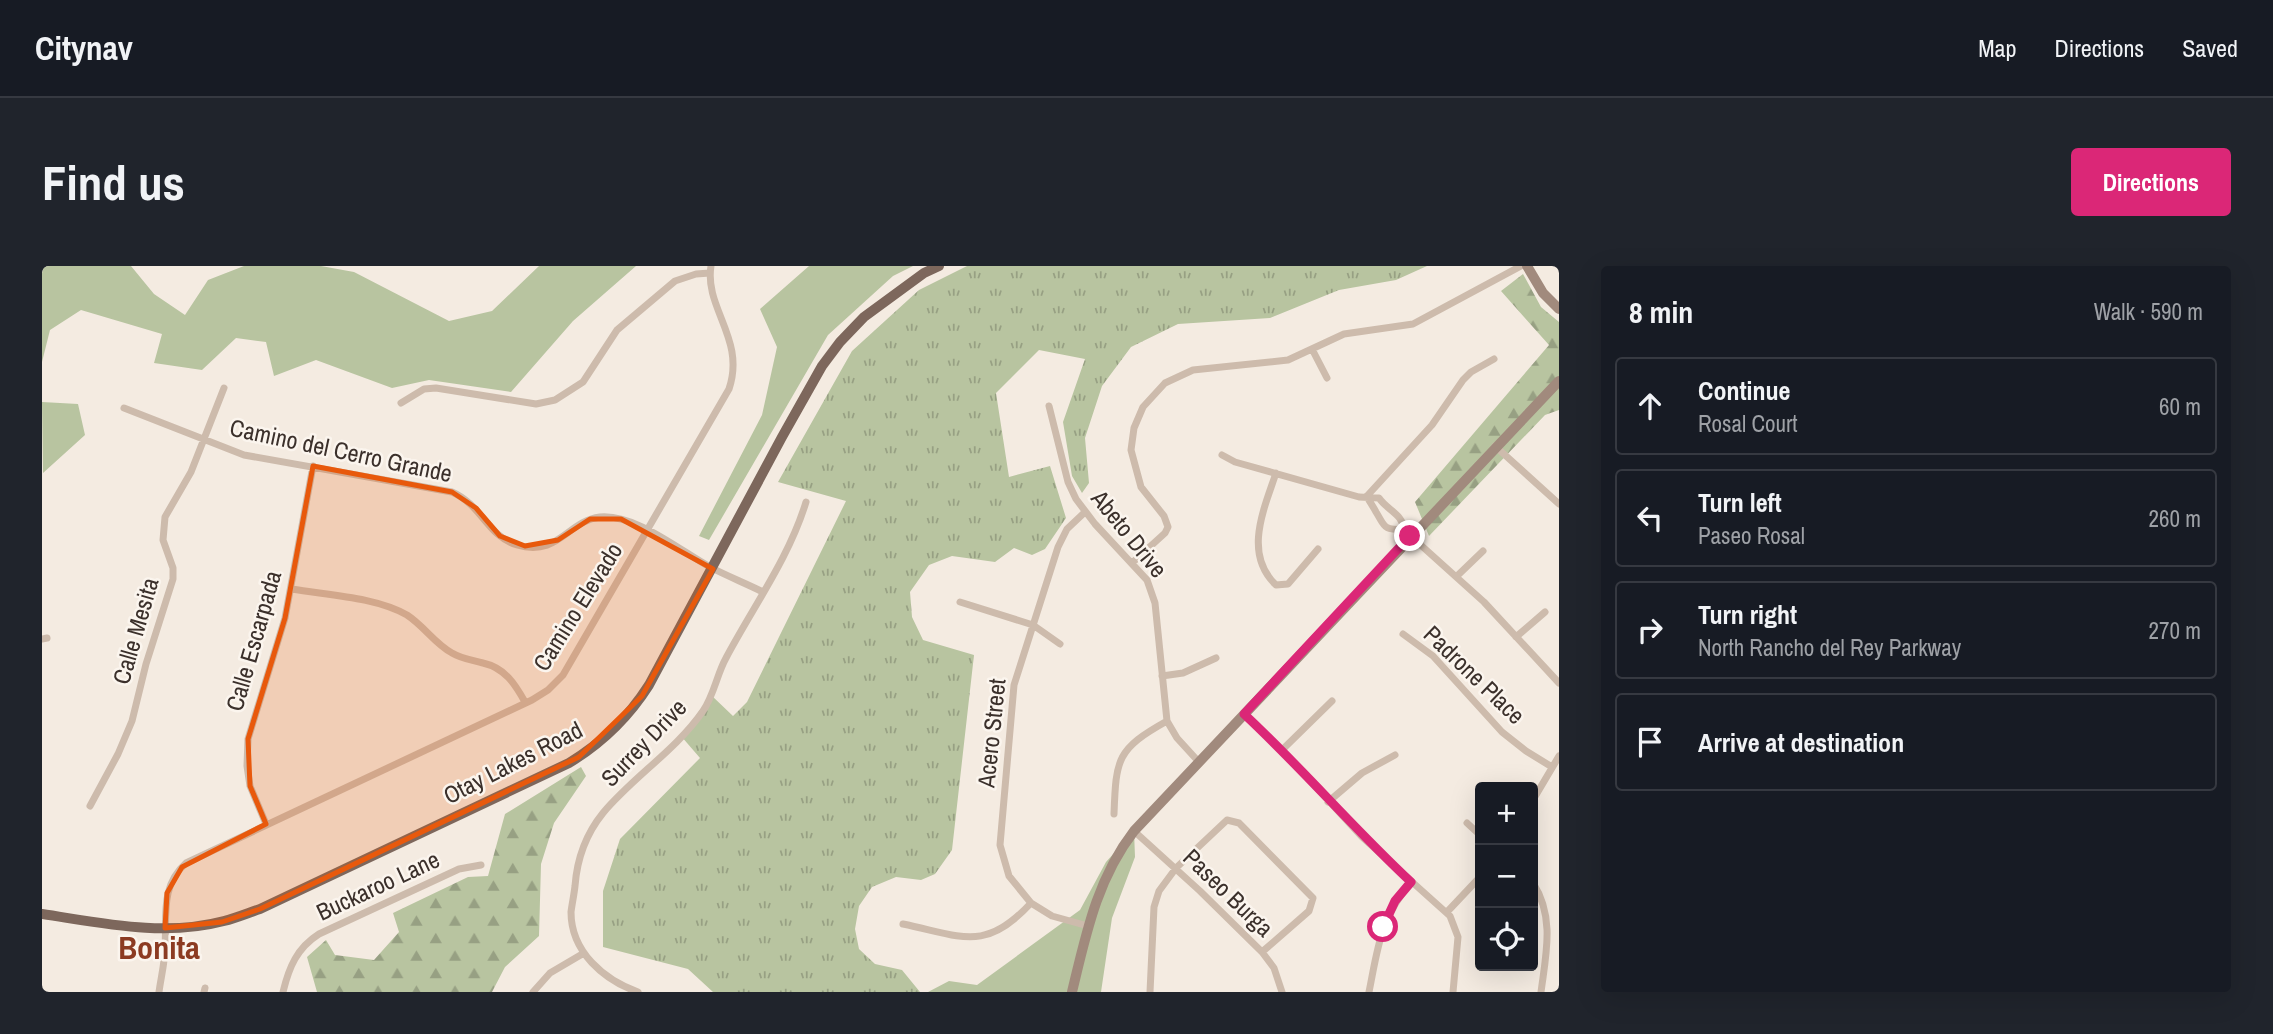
<!DOCTYPE html>
<html lang="en">
<head>
<meta charset="utf-8">
<style>
	body { margin:0; font-family:"Archivo Narrow",sans-serif; background:#20242c; color:#f1f3f6 }
	.controls { position:absolute; right:21px; bottom:21px; display:grid; overflow:hidden; border-radius:7px; box-shadow:0 7px 28px #0002 }
	.controls button { width:63px; height:63px; display:grid; place-items:center; padding:0; border:0; border-bottom:2px solid #363941; background:#171b24; color:#f1f3f6; font:35px sans-serif }
	.stop { position:absolute; width:21px; height:21px; margin:-16px; border:5px solid #db2777; border-radius:50%; background:#fff }
	.stop.end { background:#db2777; border-color:#fff; box-shadow:0 2px 7px #0008 }
	.list { margin:0; padding:0; list-style:none }
	h2 { display:flex; justify-content:space-between; align-items:center; height:91px; margin:0; padding:0 28px; font-size:30px }
	h2 small { font-size:23px; font-weight:400; color:#9ea1a6 }
	.list li { display:grid; grid-template-columns:46px 1fr auto; gap:21px; align-items:center; box-sizing:border-box; height:98px; margin:0 14px 14px; padding:0 14px; border:2px solid #363941; border-radius:7px }
	.list b { display:block; font-size:26px; white-space:nowrap }
	.list p { margin:0; font-size:23px; white-space:nowrap; color:#9ea1a6 }
	.list em { font-size:23px; font-style:normal; color:#9ea1a6 }
	.icon { flex:none; width:38px; height:38px; fill:none; stroke:currentColor; stroke-width:2; stroke-linecap:round; stroke-linejoin:round }
	.map { position:relative; flex:none; width:1517px; height:726px; overflow:hidden; border-radius:7px }
	header { display:flex; align-items:center; gap:42px; box-sizing:border-box; height:98px; padding:0 35px; background:#171b24; border-bottom:2px solid #363941 }
	header strong { font-size:33px }
	nav { display:flex; gap:38px; margin-inline-start:auto; font-size:24px }
	.intro { display:flex; align-items:center; justify-content:space-between; box-sizing:border-box; height:168px; padding:0 42px }
	h1 { margin:0; font-size:49px }
	.button { padding:18px 32px; border-radius:7px; background:#db2777; color:#fff; font-size:24px; font-weight:700 }
	main { display:flex; gap:42px; padding:0 42px }
	aside { flex:1; background:#171b24; border-radius:7px; box-shadow:0 7px 28px #0002 }
	.map>svg:first-child { display:block }
</style>
</head>
<body>
<header>
<strong>Citynav</strong>
<nav><a>Map</a><a>Directions</a><a>Saved</a></nav>
</header>
<div class="intro"><h1>Find us</h1><a class="button">Directions</a></div>
<main>
<div class="map">
<svg width="1517" height="726" viewBox="0 0 1517 726">
	<defs>
		<pattern id="forest-firs" width="22" height="20" patternUnits="userSpaceOnUse" patternTransform="scale(1.75)"><rect width="22" height="20" fill="#b8c4a0"/><path d="M5 1l3.5 6h-7zM16 11l3.5 6h-7z" fill="#97a083"/></pattern>
		<pattern id="park-tufts" width="24" height="20" patternUnits="userSpaceOnUse" patternTransform="scale(1.75)"><rect width="24" height="20" fill="#b8c4a0"/><path d="M3 7l-1-3M5 7V3M7 7l1-3M15 17l-1-3M17 17v-4M19 17l1-3" fill="none" stroke="#97a083"/></pattern>
	</defs>
	<rect width="100%" height="100%" fill="#f4ebe1"/>
	<path fill="#b8c4a0" d="M2 0H89L112 28 143 49 166 14 202 0H279L312 6 407 55 450 45 497 0H594L531 55 469 126 387 114 350 122 274 94 232 110 224 76 194 72 160 104 112 97 120 68 39 44 8 64 0 96V7Z
		M767 0H871L851 10 786 69 667 274 657 270 720 149 735 81 718 43Z
		M0 136 36 138 43 169 1 207Z
		M1092 565 1093 591 1070 652 1059 726H886L907 715 935 719 1038 644 1064 596Z"/>
	<path fill="url(#forest-firs)" d="M1481 8 1499 41 1517 56V144L1503 149 1387 270 1373 236 1507 79 1459 25Z
		M539 501 544 510 512 557 499 598 497 670 463 701 450 726H275L265 691 284 674 293 689 332 694 357 666 351 647 426 611 446 610 463 548Z"/>
	<path fill="url(#park-tufts)" d="M925 0H1385L1354 14 1297 24 1228 52 1136 58 1089 81 1060 120 1043 172 1047 217 1040 227 1030 210 1021 156 1043 93 997 84 954 127 967 211 1008 200 1024 252 1003 283 990 289 972 282 953 296 910 290 887 299 868 326 870 351 881 374 932 389 910 584 893 608 879 614 854 611 830 621 817 640 813 663 817 683 833 698 860 704 878 726H671L646 703 561 681V625L578 573 658 492 639 470 669 429 691 450 705 436 804 235 736 216 810 85 877 24Z"/>
	<g fill="none" stroke-linecap="round" stroke-linejoin="round">
		<path stroke="#cdbbac" stroke-width="7" d="M1270 83 1285 112
			M359 137 382 123 394 122 494 138 513 134 541 116 575 64 633 15 654 8 668 7
			M1007 140 1026 216 1034 233 1053 258 1105 314 1113 337 1125 455 1135 472 1156 495
			M82 142 202 189 410 226C440 239 445 270 475 279 517 291 525 255 558 251 594 248 637 284 668 301 685 310 703 317 721 326
			M1453 180 1517 238
			M1180 189 1193 196 1317 231 1337 232C1345 244 1361 248 1362 264L1442 336 1517 417
			M1234 207C1222 243 1201 288 1234 319L1246 318 1276 283
			M1325 230 1390 159 1421 114 1429 106 1452 93
			M1325 230C1328 237 1331 240 1334 246 1344 262 1340 263 1362 264
			M1043 246 1025 263 1016 281 972 419 958 579 967 610 989 637 1010 650 1046 660
			M1090 297 1123 267 1126 261 1122 250 1099 221 1089 184 1092 162 1101 141 1123 117 1151 104 1246 94 1302 68 1371 58 1479 0
			M1415 310 1441 285
			M250 323C285 329 334 331 365 349 382 360 393 378 410 387 420 393 430 394 441 397 463 402 473 418 483 436
			M918 336 991 359 1018 378
			M1361 368 1391 390 1460 466 1484 485 1510 501
			M1474 371 1503 346
			M0 373 5 372
			M1120 410 1141 407 1174 392
			M1202 448 1240 484 1320 571 1408 650 1416 671 1411 726
			M1240 484 1290 435
			M1491 534 1517 490
			M1286 536 1320 507 1353 489
			M48 540 76 488 90 455 104 398 131 313V302L121 274 123 251 149 206 182 122
			M1072 548C1074 492 1075 483 1125 455
			M1425 557 1438 569
			M224 558 208 520 205 500 206 473 243 352 271 200
			M1092 565 1158 625 1220 686 1232 702 1240 726
			M1491 617C1513 651 1504 688 1499 726
			M1405 646 1438 611
			M861 658C920 670 943 687 989 637
			M117 726C119 711 123 696 123 681 125 650 118 620 144 597L490 434 506 424 521 409 687 123C704 73 662 42 669 0
			M162 726 163 722
			M241 726C247 701 255 682 277 668L417 603 439 599
			M491 726 508 707 542 687
			M596 726C562 714 529 686 529 646 530 638 532 629 533 620 535 593 544 568 561 547 591 511 634 484 661 445 672 429 675 408 684 392 711 341 747 292 764 236
			M1108 726 1112 641 1117 625 1134 602 1185 554 1197 557 1271 632 1267 645 1220 686
			M1327 726C1336 681 1338 653 1369 616"/>
		<path stroke="#a18a7d" stroke-width="10" d="M1485 0 1501 27 1517 43
			M1030 726C1044 668 1055 613 1092 565L1517 115"/>
		<path stroke="#7d675c" stroke-width="10" d="M0 648C60 657 122 671 182 655 194 652 206 647 218 643L527 497C560 477 586 452 607 419L740 171 780 100 798 76 822 51 882 7 897 0"/>
	</g>
	<g fill="none" stroke-linecap="round" stroke-linejoin="round">
		<path stroke="#db2777" stroke-width="9" d="M1341 661 1353 635 1369 616C1311 562 1260 502 1202 448L1368 270"/>
	</g>
	<path fill="#e8590c" fill-opacity="0.2" stroke="#e8590c" stroke-width="5" stroke-linejoin="round" d="M271 200 410 226 434 242 458 270 483 280 516 274 548 253H579L671 303 600 430 537 491 218 643 180 656 123 662 125 627 140 601 224 558 208 520 206 473 243 352Z"/>
	<g text-anchor="middle" stroke-width="5" stroke-linejoin="round" paint-order="stroke">
		<g font-size="24" fill="#3b302b" stroke="#fbf5ee">
			<text transform="translate(299 185) rotate(12)" y="8">Camino del Cerro Grande</text>
			<text transform="translate(1087 268) rotate(51)" y="8">Abeto Drive</text>
			<text transform="translate(536 341) rotate(-58)" y="8">Camino Elevado</text>
			<text transform="translate(94 365) rotate(-74)" y="8">Calle Mesita</text>
			<text transform="translate(212 375) rotate(-74)" y="8">Calle Escarpada</text>
			<text transform="translate(1432 409) rotate(44)" y="8">Padrone Place</text>
			<text transform="translate(950 467) rotate(-84)" y="8">Acero Street</text>
			<text transform="translate(602 477) rotate(-46)" y="8">Surrey Drive</text>
			<text transform="translate(471 497) rotate(-27)" y="8">Otay Lakes Road</text>
			<text transform="translate(336 620) rotate(-25)" y="8">Buckaroo Lane</text>
			<text transform="translate(1186 627) rotate(44)" y="8">Paseo Burga</text>
		</g>
		<g font-size="32" font-weight="bold" fill="#8c3b22" stroke="#fbf5ee">
			<text x="117" y="693">Bonita</text>
		</g>
	</g>
</svg>
<div class="controls">
<button>+</button>
<button>−</button>
<button><svg class="icon" aria-label="locate" viewBox="0 0 24 24"><circle cx="12" cy="12" r="6"/><path d="M12 2v4M12 18v4M2 12h4M18 12h4"/></svg></button>
</div>
<div class="stop" style="left:1341px;top:661px"></div>
<div class="stop end" style="left:1368px;top:270px"></div>
</div>
<aside>
<h2>8 min<small>Walk · 590 m</small></h2>
<ul class="list">
<li><svg class="icon" aria-label="ahead" viewBox="0 0 24 24"><path d="M12 20V5M6 11l6-6 6 6"/></svg><div><b>Continue</b><p>Rosal Court</p></div><em>60 m</em></li>
<li><svg class="icon" aria-label="left" viewBox="0 0 24 24"><path d="M17 20v-9H6M10 6l-5 5 5 5"/></svg><div><b>Turn left</b><p>Paseo Rosal</p></div><em>260 m</em></li>
<li><svg class="icon" aria-label="right" viewBox="0 0 24 24"><path d="M7 20v-9h11M14 6l5 5-5 5"/></svg><div><b>Turn right</b><p>North Rancho del Rey Parkway</p></div><em>270 m</em></li>
<li><svg class="icon" aria-label="arrive" viewBox="0 0 24 24"><path d="M6 21V4h12l-3 4 3 4H6"/></svg><div><b>Arrive at destination</b></div></li>
</ul>
</aside>
</main>
</body>
</html>
